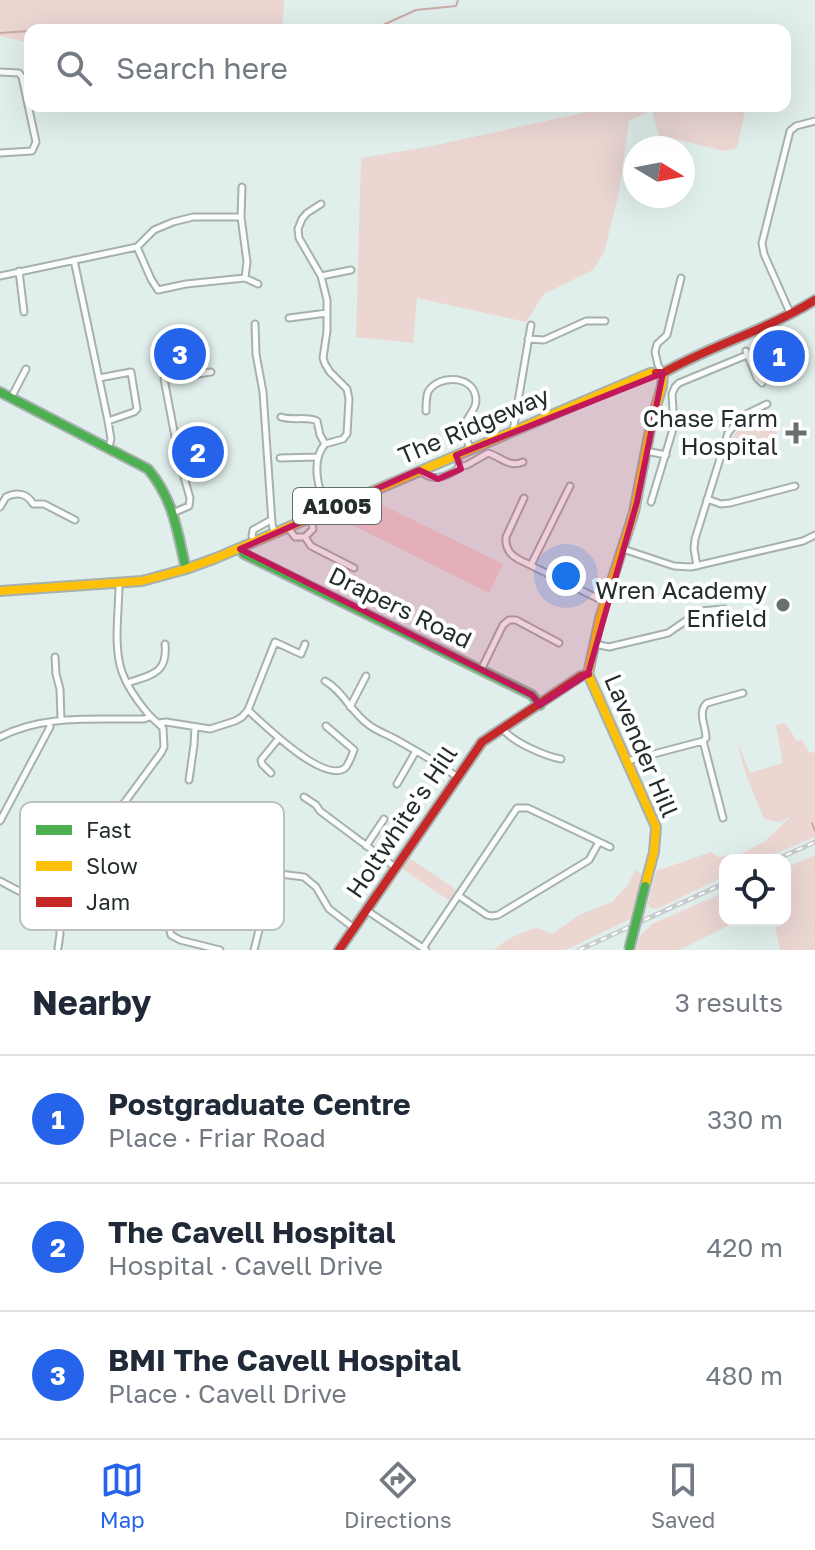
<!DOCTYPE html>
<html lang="en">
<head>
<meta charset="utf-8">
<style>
	body { margin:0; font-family:"Golos Text",sans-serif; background:#f6f6f7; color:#1f2937 }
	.controls { position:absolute; right:24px; bottom:24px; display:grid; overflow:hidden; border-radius:16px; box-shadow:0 8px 32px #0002 }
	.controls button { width:72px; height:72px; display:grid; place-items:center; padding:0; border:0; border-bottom:2px solid #e0e1e3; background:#fff; color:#1f2937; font:40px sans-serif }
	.compass { position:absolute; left:623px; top:136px; width:72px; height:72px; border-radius:50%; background:#fff; box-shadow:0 8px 32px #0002; rotate:100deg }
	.you { position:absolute; left:566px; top:576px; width:28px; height:28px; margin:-20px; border:6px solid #fff; border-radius:50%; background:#1a73e8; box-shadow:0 0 0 12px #1a73e833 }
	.badge { display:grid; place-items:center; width:52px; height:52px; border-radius:50%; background:#2563eb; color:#fff; font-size:26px; font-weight:700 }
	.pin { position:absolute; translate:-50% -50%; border:4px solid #fff; box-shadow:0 2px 8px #0006 }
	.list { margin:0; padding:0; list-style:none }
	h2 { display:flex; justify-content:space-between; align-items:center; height:104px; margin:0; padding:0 32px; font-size:34px }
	h2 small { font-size:26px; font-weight:400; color:#747a83 }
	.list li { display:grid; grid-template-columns:52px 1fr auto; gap:24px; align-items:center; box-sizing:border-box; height:128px; padding:0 32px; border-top:2px solid #e0e1e3 }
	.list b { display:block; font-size:30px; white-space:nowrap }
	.list p { margin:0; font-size:26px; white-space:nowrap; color:#747a83 }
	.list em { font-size:26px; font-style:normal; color:#747a83 }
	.icon { flex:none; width:44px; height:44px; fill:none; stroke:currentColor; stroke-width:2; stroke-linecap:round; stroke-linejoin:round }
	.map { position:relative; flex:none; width:815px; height:950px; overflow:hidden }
	.search { position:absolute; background:#fff; box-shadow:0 8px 32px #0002; left:24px; right:24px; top:24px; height:88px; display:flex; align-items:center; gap:20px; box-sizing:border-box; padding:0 28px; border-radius:16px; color:#747a83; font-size:30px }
	.sheet { height:488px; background:#fff }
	nav { display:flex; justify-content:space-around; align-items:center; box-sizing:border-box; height:112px; border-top:2px solid #e0e1e3; background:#fff; font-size:22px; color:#747a83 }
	nav a { display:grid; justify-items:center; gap:4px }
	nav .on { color:#2563eb }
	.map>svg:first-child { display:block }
</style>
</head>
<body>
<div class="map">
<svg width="815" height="950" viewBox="0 0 815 950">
	<rect width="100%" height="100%" fill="#e1efec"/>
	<path fill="#ebd6d2" d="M0 0H284L282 30H30V43L0 36Z
		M589 106H746L737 148 724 151 659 135 652 110 629 121 618 197 604 252 593 270 544 294 526 322 417 298 413 343 356 337 361 158 427 147 592 111Z
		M761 410 767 411 779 439 738 451 728 448 737 429 759 416Z
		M370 499 503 564 489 593 332 515Z
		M785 723 797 741 802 740 809 752 815 753V837L761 860H725V876L657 909 650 908 648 903 656 871 711 852 718 857 743 853 765 841 791 816 780 822 764 819 746 775 736 738 750 773 783 763 776 725Z
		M815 855V950H780L774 920H785V868Z
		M408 857 457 890 450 901 401 868Z
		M637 870 643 876 630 919 566 950H494C506 939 522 931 538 928L552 934 579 915 612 902 628 885 634 872Z
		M725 892V920H736L732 924 679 950H636L640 936 652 924Z"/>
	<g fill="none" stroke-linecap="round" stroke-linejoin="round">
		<path stroke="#cbaaa6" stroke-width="2" d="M42 30H52
			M372 30 416 10 456 6 458 0
			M0 33 30 31
			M812 823 815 831"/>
		<g stroke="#a6b1ae" stroke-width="9">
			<path id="street" d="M0 72 19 73 22 77 36 142 32 151 0 153
				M321 204 307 213 302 219 298 229 299 238 321 276 327 300V331L323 358 325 364 330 372 347 389 349 399 347 434 343 439 325 444C310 461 319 490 326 509
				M137 247 151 279 158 290 186 284 245 278 247 262 241 217 242 187
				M74 260 108 421 111 439 109 447
				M19 271 24 312
				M0 276 137 247 154 230 173 222 193 217H241
				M321 276 351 270
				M245 278 258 284
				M791 315 764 254 762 243 790 131 796 126 815 121
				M289 318 327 313
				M255 324 256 354 263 392 272 523 274 533
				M528 339 544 340 586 321H605
				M746 351 757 378 762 383
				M663 373 658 365 655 352 657 344 667 335 681 278
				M99 378 131 372 137 409 134 412 108 421
				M11 398 26 369
				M426 411C426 405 426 397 428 392 437 375 470 375 475 394 480 410 464 416 464 430 464 436 468 442 470 448
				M281 417C293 421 306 416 317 421L320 435 325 444
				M513 431 531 325
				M646 451 666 455
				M280 458 317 457
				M459 467 467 465 488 453C501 457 509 468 523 462
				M419 470C432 482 444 478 458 469L459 464 456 455
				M524 498 506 537C505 547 509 554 518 559L605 602
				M707 499 721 504 730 503 795 486
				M651 502 674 426 672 394 675 387 679 383 747 355
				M0 507 6 497C17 491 28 494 33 504H44L75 520
				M175 512 189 506 190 498 180 463 164 379 211 372
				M288 528 295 537H305L313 529 311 518
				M305 537 311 546 354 568
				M255 542 252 536 253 530 271 520
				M623 549 674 566 691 567 803 541 815 535
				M531 565 570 486
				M697 566 694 549 695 539 728 433 742 416 767 404
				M594 644 609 647 668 633 700 611 724 609
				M55 657 56 674 60 689 61 720
				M481 670 503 625 509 620H516L559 643
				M325 681C342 690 351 712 369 725 377 731 388 735 397 740 417 751 437 763 456 776
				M127 683C151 675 168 674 165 644
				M350 707 366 676
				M248 710C263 724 324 784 345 768 349 764 352 755 354 750L326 726
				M159 723 166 722 210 729 235 721 242 717 248 710 275 642 301 654 305 644
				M503 729C512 742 545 756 561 759
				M0 737C44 714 95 720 144 719L150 717
				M703 741 723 818
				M627 761 703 741 706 738C706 726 697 712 707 703L743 693
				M271 773 262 764 261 760 279 738
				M189 780 194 745 195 727
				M397 784 416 751
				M304 797 316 805 320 811 395 867
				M0 821 50 727 49 722
				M366 846 384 819
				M238 868 242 824
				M0 881C18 890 38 905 57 894L161 753 164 747 163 728C157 722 150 717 145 710 136 699 127 686 122 672 113 646 119 612 119 584
				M459 896 487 915 492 916 498 915 589 860 599 842
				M44 899 45 915 51 921 59 922C74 915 67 903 57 894
				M366 910 426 950
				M58 948 60 934 59 922
				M423 948 517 808H528L610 847
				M220 950 180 940 171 935 169 927 171 919C181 904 198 871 215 866L304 877 316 887 329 909 354 928
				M254 950 259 930"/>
		</g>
		<g stroke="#a6b1ae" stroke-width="12">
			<path id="fast" d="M0 392 148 469C174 500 177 531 186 569
				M240 549 244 554 532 695 540 705"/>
		</g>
		<g stroke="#a6b1ae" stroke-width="12">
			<path id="slow" d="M0 591 142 581 186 569 216 558 650 373H656
				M645 886 654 852 656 827 588 674 600 618 634 512 652 420 662 386 663 373"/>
		</g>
		<g stroke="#a6b1ae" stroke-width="12">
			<path id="jam" d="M656 373H663C712 345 767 330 815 300
				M339 950 482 742 581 676 588 674"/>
		</g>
		<use href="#street" stroke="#fafdfc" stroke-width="5"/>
		<use href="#fast" stroke="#4caf50" stroke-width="8"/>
		<use href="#slow" stroke="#ffc107" stroke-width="8"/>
		<use href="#jam" stroke="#c62828" stroke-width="8"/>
		<g stroke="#c8cccc" stroke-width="5">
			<path id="rail" d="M775 860 815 842
				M579 950 725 883"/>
		</g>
		<use href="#rail" stroke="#fff" stroke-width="2" stroke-dasharray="6" stroke-linecap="butt"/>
		<g stroke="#a6b1ae" stroke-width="12" stroke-linecap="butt">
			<path id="fast-bridge" d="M629 950 645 886"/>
		</g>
		<use href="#fast-bridge" stroke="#4caf50" stroke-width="8"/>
	</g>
	<path fill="#c2185b" fill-opacity="0.2" stroke="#c2185b" stroke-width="6" stroke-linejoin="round" d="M663 373 637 502 588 674 540 705 532 695 240 549 419 470 438 479 461 469 456 455Z"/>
	<g fill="#66716f" stroke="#fff" stroke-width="3">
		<path d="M792 421h8v8h8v8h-8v8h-8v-8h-8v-8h8z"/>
		<circle cx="783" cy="605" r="8"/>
	</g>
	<g text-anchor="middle" stroke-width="8" stroke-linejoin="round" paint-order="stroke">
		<rect fill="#fff" stroke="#656c6b" stroke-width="2" x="293" y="488" width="88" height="36" rx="6"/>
		<g font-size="22" font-weight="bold" fill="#232d2b">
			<text x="337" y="514">A1005</text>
		</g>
		<g font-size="24" fill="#232d2b" stroke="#fff" text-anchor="end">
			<text x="778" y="427">Chase Farm<tspan x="778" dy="28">Hospital</tspan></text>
			<text x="767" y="599">Wren Academy<tspan x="767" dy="28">Enfield</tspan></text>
		</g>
		<g font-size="24" fill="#232d2b" stroke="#fff">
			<text transform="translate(474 426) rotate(-23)" y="8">The Ridgeway</text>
			<text transform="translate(400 608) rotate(26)" y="8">Drapers Road</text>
			<text transform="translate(641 746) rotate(67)" y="8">Lavender Hill</text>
			<text transform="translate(402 822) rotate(-56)" y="8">Holtwhite's Hill</text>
		</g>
	</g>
	<rect x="20" y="802" width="264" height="128" rx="12" fill="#fff" stroke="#bdc0bf" stroke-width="2"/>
	<rect x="36" y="825" width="36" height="10" fill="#4caf50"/>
	<rect x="36" y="861" width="36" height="10" fill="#ffc107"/>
	<rect x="36" y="897" width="36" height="10" fill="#c62828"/>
	<g font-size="22" fill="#232d2b">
		<text x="86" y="838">Fast</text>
		<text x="86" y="874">Slow</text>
		<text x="86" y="910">Jam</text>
	</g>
</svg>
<div class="controls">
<button><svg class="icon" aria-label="locate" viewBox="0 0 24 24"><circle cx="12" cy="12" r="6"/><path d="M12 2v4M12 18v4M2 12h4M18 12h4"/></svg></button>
</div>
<svg class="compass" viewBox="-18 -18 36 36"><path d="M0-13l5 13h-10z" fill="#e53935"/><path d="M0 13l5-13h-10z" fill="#747a83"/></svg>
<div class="you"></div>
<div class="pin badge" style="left:779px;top:356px">1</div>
<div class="pin badge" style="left:198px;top:452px">2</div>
<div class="pin badge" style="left:180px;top:354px">3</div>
<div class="search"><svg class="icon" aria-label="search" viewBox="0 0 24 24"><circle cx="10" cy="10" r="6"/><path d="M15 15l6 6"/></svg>Search here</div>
</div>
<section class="sheet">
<h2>Nearby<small>3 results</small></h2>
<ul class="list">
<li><span class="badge">1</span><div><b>Postgraduate Centre</b><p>Place · Friar Road</p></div><em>330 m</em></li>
<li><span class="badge">2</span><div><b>The Cavell Hospital</b><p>Hospital · Cavell Drive</p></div><em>420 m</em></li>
<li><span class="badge">3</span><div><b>BMI The Cavell Hospital</b><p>Place · Cavell Drive</p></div><em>480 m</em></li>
</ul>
</section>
<nav>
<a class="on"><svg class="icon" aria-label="map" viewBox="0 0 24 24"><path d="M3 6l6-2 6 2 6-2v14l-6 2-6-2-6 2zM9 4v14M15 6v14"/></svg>Map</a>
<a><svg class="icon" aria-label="directions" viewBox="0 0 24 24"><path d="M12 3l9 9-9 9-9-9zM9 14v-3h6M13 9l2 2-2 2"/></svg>Directions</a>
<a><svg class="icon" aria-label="saved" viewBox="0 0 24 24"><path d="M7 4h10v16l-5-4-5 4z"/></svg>Saved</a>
</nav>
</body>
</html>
